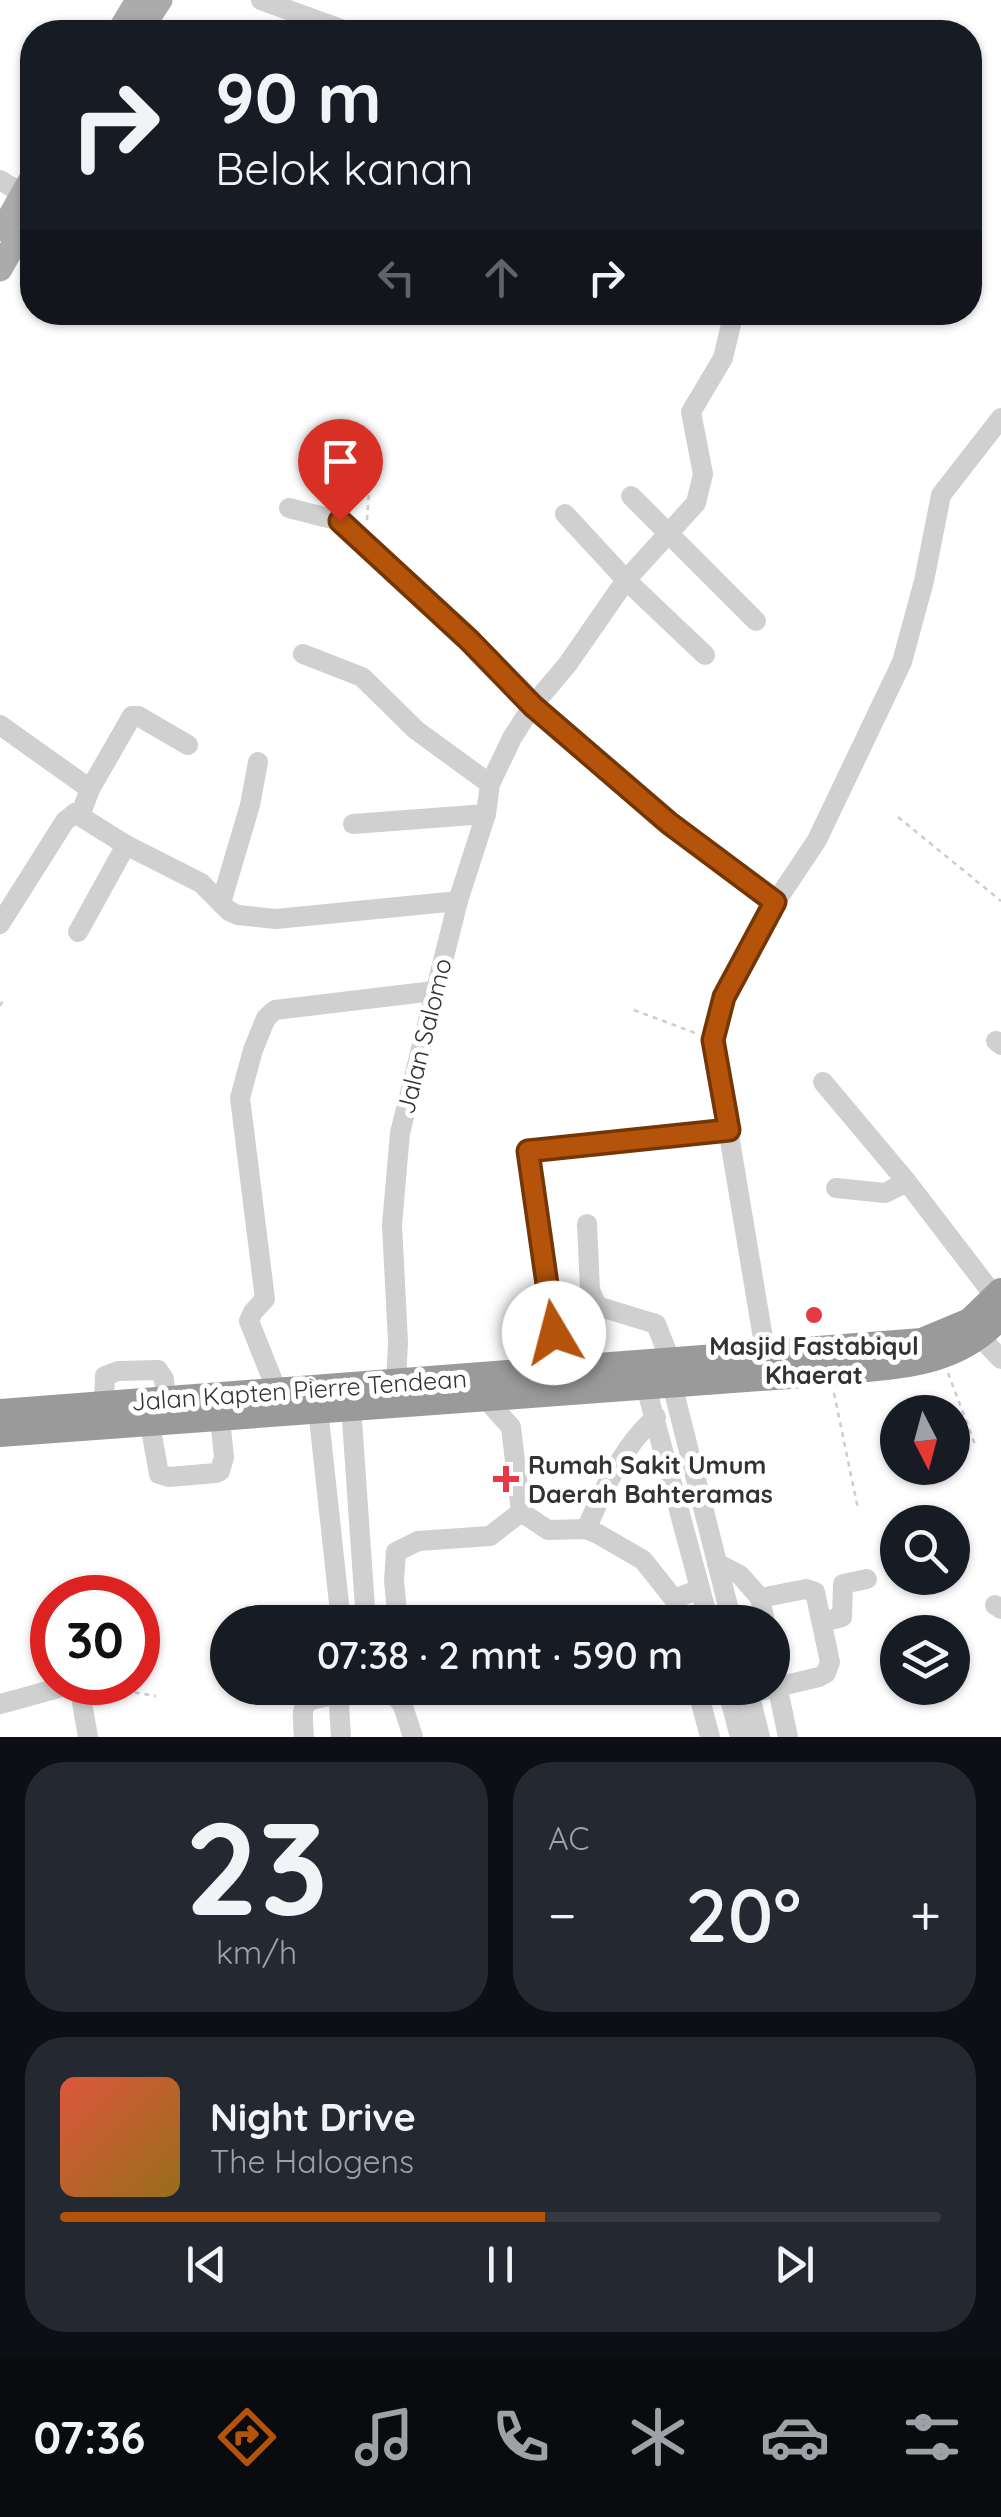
<!DOCTYPE html>
<html lang="id">
<meta charset="utf-8">
<style>
:root{--surface:#171b24;--page:#242831;--text:#f1f3f6;--muted:#9ea1a6;--line:#363941;--accent:#b45309}
body{margin:0;font-family:Quicksand,sans-serif;background:var(--page);color:var(--text);height:100vh;display:flex;flex-direction:column;font-size:38px;white-space:nowrap}
*{box-sizing:border-box;margin:0}
p{font-size:32px;color:var(--muted)}
.icon{flex:none;width:55px;height:55px;fill:none;stroke:currentColor;stroke-width:2;stroke-linecap:round;stroke-linejoin:round}
.map{position:relative;height:1737px;overflow:hidden}
.details{display:flex;flex-direction:column;gap:25px;padding:25px;background:#0d0f14;flex:1}
.details>*{flex:none}
.banner{position:absolute;left:20px;top:20px;width:962px;height:305px;border-radius:40px;box-shadow:0 2px 8px #0004;background:#171b24;color:var(--text);overflow:hidden}
.needle{width:65px;rotate:174deg}
.fabs{position:absolute;left:880px;top:1395px;display:grid;gap:20px}
.fabs a{display:grid;place-items:center;width:90px;height:90px;border-radius:50%;background:var(--surface);box-shadow:0 2px 8px #0004;font-size:50px}
.speed{position:absolute;left:30px;top:1575px;display:flex;gap:20px;font-size:50px;font-weight:700;text-align:center}
.speed>*{display:grid;place-content:center;width:130px;height:130px;border-radius:50%;background:var(--surface);box-shadow:0 2px 8px #0004;line-height:1}
.speed .limit{border:15px solid #d22;background:#fff;color:#111}
.pin{position:absolute;display:grid;place-items:center;width:85px;height:85px;color:#fff;margin:-102px -42px;border-radius:50% 50% 50% 0;rotate:-45deg;box-shadow:0 0 10px #0007}
.pin .icon{rotate:45deg}
.me{position:absolute;width:110px;margin:-55px;rotate:352deg;stroke-linejoin:round;filter:drop-shadow(0 0 8px #0008)}
.turn{display:flex;align-items:center;gap:35px;height:210px;padding:0 30px;font-size:45px}
.turn .icon{width:130px;height:130px;stroke-width:2.5}
.turn b{display:block;font-size:70px;line-height:85px}
.lanes{display:flex;align-items:center;height:95px;padding:0 30px;background:#0003;justify-content:center;gap:50px;direction:ltr}
.lanes .off{opacity:.35}
.big{font-size:75px;font-weight:600;line-height:1.1}
.details .card{flex:1;display:flex;flex-direction:column;justify-content:center;gap:15px;min-width:0;padding:0 35px;border-radius:40px;background:var(--page)}
.details .dial{align-items:center;gap:0}
.dial b{font-size:130px;line-height:1}
.song{display:flex;align-items:center;gap:30px}
.cover{width:120px;height:120px;border-radius:15px;background:linear-gradient(135deg,hsl(10 70% 55%),hsl(40 70% 35%))}
.played{height:10px;border-radius:5px;background:linear-gradient(90deg,var(--accent) 55%,var(--line) 55%)}
.keys{display:flex;justify-content:space-around;direction:ltr}
.heat{display:flex;justify-content:space-between;align-items:center;font-size:55px;direction:ltr}
.details .tiles{flex:1;display:grid;gap:25px;grid-template-columns:1fr 1fr}
.card:last-child{grid-column:span 2}
.trip{position:absolute;left:210px;top:1605px;width:580px;height:100px;border-radius:50px;background:var(--surface);box-shadow:0 2px 8px #0004;font-weight:600;line-height:100px;text-align:center}
.menu{display:flex;height:160px;justify-content:space-around;align-items:center;background:#090b0e;color:var(--muted)}
.menu .icon{width:70px;height:70px}
.menu .active{color:var(--accent)}
.menu b{font-size:45px;color:var(--text)}
.map>svg:first-child{display:block}
.lines{fill:none;stroke-linecap:round;stroke-linejoin:round}
.path{stroke:#cdcdcd;stroke-width:2.5;stroke-dasharray:5 5;stroke-linecap:butt}
.minor{stroke:#d0d0d0;stroke-width:20}
.major{stroke:#ababab;stroke-width:25}
.highway{stroke:#9a9a9a;stroke-width:28}
.route-casing{stroke:#753606;stroke-width:25}
.route{stroke:#b45309;stroke-width:18}
.poi-dot{fill:#e63946;stroke:#fff;stroke-width:4}
.labels{text-anchor:middle;stroke-width:10;stroke-linejoin:round;paint-order:stroke}
.street-label{font-size:25px;fill:#333;stroke:#fff}
.poi-label{font-size:25px;font-weight:bold;fill:#333;stroke:#fff}
</style>
<div class="map">
<svg width="1001" height="1737" viewBox="0 0 1001 1737">
<rect width="100%" height="100%" fill="#fff"/>
<g class="lines">
<g class="path">
<path d="M367 520 369 490"/>
<path d="M898 817 1001 901"/>
<path d="M0 1006 3 1000"/>
<path d="M634 1010 698 1034"/>
<path d="M948 1373 976 1447"/>
<path d="M834 1393 858 1509"/>
<path d="M95 1686 156 1696"/>
</g>
<g class="minor">
<path d="M261 0 349 32"/>
<path d="M0 180 23 194"/>
<path d="M631 496 756 621"/>
<path d="M289 508 340 521 469 640 533 705 669 823 775 903 725 997 713 1039 766 1356"/>
<path d="M565 514 626 580 705 655"/>
<path d="M303 654 362 677 416 730 490 784"/>
<path d="M0 725 90 789"/>
<path d="M80 816 90 789 132 716H138L188 745"/>
<path d="M353 824 486 814"/>
<path d="M221 903 250 805 258 762"/>
<path d="M775 903 817 840 902 662 924 581 941 495 1001 418"/>
<path d="M0 924 65 821 75 813 126 845 201 883 229 911 238 915 276 919 458 901"/>
<path d="M78 932 126 845"/>
<path d="M996 1041 1001 1045"/>
<path d="M823 1082 907 1182 996 1298"/>
<path d="M836 1188 885 1193 907 1182"/>
<path d="M587 1224 590 1290 597 1306 656 1324 671 1362"/>
<path d="M980 1337 1001 1359"/>
<path d="M559 1369 529 1151 729 1130"/>
<path d="M396 1383 398 1342 392 1225 400 1133 458 901 486 814 490 784 512 738 533 705 567 665 626 580 696 503 703 474 691 412 723 358 734 312"/>
<path d="M672 1384 732 1622"/>
<path d="M646 1387 709 1622"/>
<path d="M277 1391 249 1321 253 1312 265 1299 240 1098 253 1050 266 1018 275 1010 434 991"/>
<path d="M485 1398 511 1427 521 1512"/>
<path d="M104 1405 105 1376 118 1371 158 1370 164 1379 166 1400"/>
<path d="M351 1406 366 1622"/>
<path d="M318 1409 341 1622"/>
<path d="M150 1424 159 1474 169 1477 216 1473 220 1471 224 1457 220 1419"/>
<path d="M586 1529C605 1488 621 1448 656 1417"/>
<path d="M717 1563 740 1575 760 1598 806 1589 815 1592 830 1662 826 1673 819 1677 730 1698"/>
<path d="M760 1598 765 1622"/>
<path d="M674 1599 680 1622"/>
<path d="M995 1605 1001 1609"/>
<path d="M398 1622 394 1581 396 1552 418 1541 490 1536 521 1512 548 1530 586 1529 598 1534 643 1560 674 1599 700 1589"/>
<path d="M823 1622 842 1617 843 1584 867 1579"/>
<path d="M772 1661 788 1737"/>
<path d="M338 1688 341 1737"/>
<path d="M385 1688 402 1703 403 1688"/>
<path d="M697 1688 710 1737"/>
<path d="M727 1688 740 1737"/>
<path d="M748 1688 760 1737"/>
<path d="M402 1703 413 1737"/>
<path d="M0 1704 73 1684 80 1691 88 1737"/>
<path d="M304 1737C301 1700 301 1700 338 1695"/>
</g>
<g class="major">
<path d="M119 32 138 0"/>
<path d="M139 32 160 0"/>
<path d="M3 229 32 178"/>
<path d="M0 269 32 212"/>
</g>
<g class="highway">
<path d="M0 1413 922 1342 970 1322 1001 1292"/>
<path d="M0 1433 829 1372C891 1364 951 1368 997 1319"/>
</g>
</g>
<g class="lines">
<defs>
<path id="route" d="M340 521 469 640 533 706 669 823 775 902 724 997 713 1040 729 1130 528 1151 554 1333"/>
</defs>
<use href="#route" class="route-casing"/>
<use href="#route" class="route"/>
</g>
<g class="poi-dot">
<circle cx="814" cy="1315" r="10"/>
<path d="M501 1464h10v10h10v10h-10v10h-10v-10h-10v-10h10z"/>
</g>
<g class="labels">
<g class="street-label">
<text transform="translate(424 1036) rotate(-76)" y="9">Jalan Salomo</text>
<text transform="translate(299 1390) rotate(-4)" y="9">Jalan Kapten Pierre Tendean</text>
</g>
<g class="poi-label">
<text x="814" y="1355">Masjid Fastabiqul<tspan x="814" dy="29">Khaerat</tspan></text>
<text x="528" y="1474" text-anchor="start">Rumah Sakit Umum<tspan x="528" dy="29">Daerah Bahteramas</tspan></text>
</g>
</g>
</svg>
<div class="fabs">
<a><svg class="needle" viewBox="-14 -14 28 28"><path d="M0-13l5 13h-10z" fill="#e53935"/><path d="M0 13l5-13h-10z" fill="#9ea1a6"/></svg></a>
<a><svg class="icon" aria-label="search" viewBox="0 0 24 24"><circle cx="10" cy="10" r="6"/><path d="M15 15l6 6"/></svg></a>
<a><svg class="icon" aria-label="layers" viewBox="0 0 24 24"><path d="M12 4l9 5-9 5-9-5zM3 14l9 5 9-5"/></svg></a>
</div>
<div class="speed"><div class="limit">30</div></div>
<div class="pin" style="left:340px;top:521px;background:#d93025"><svg class="icon" aria-label="arrive" viewBox="0 0 24 24"><path d="M6 21V4h12l-3 4 3 4H6"/></svg></div>
<svg class="me" style="left:554px;top:1333px" viewBox="-20 -20 40 40"><circle r="19" fill="#fff"/><path d="M0-13L10 11 0 6-10 11z" fill="#b45309"/></svg>
<div class="trip">07:38 · 2 mnt · 590 m</div>
<div class="banner">
<div class="turn"><svg class="icon" aria-label="right" viewBox="0 0 24 24"><path d="M7 20v-9h11M14 6l5 5-5 5"/></svg><div><b>90 m</b>Belok kanan</div></div>
<div class="lanes"><svg class="icon off" aria-label="left" viewBox="0 0 24 24"><path d="M17 20v-9H6M10 6l-5 5 5 5"/></svg><svg class="icon off" aria-label="ahead" viewBox="0 0 24 24"><path d="M12 20V5M6 11l6-6 6 6"/></svg><svg class="icon" aria-label="right" viewBox="0 0 24 24"><path d="M7 20v-9h11M14 6l5 5-5 5"/></svg></div>
</div>
</div>
<section class="details">
<div class="tiles">
<div class="card dial"><b>23</b><p>km/h</p></div>
<div class="card"><p>AC</p>
<div class="heat"><a>−</a><b class="big">20°</b><a>+</a></div>
</div>
<div class="card">
<div class="song"><i class="cover"></i><div><b>Night Drive</b><p>The Halogens</p></div></div>
<div class="played"></div>
<div class="keys"><svg class="icon" aria-label="previous" viewBox="0 0 24 24"><path d="M18 5L8 12l10 7zM5 5v14"/></svg><svg class="icon" aria-label="pause" viewBox="0 0 24 24"><path d="M8 5v14M16 5v14"/></svg><svg class="icon" aria-label="next" viewBox="0 0 24 24"><path d="M6 5l10 7-10 7zM19 5v14"/></svg></div>
</div>
</div>
</section>
<nav class="menu">
<b>07:36</b>
<svg class="icon active" aria-label="directions" viewBox="0 0 24 24"><path d="M12 3l9 9-9 9-9-9zM9 14v-3h6M13 9l2 2-2 2"/></svg>
<svg class="icon" aria-label="music" viewBox="0 0 24 24"><path d="M9 18V5l10-2v13"/><circle cx="6" cy="18" r="3"/><circle cx="16" cy="16" r="3"/></svg>
<svg class="icon" aria-label="phone" viewBox="0 0 24 24"><path d="M5 4h4l2 5-3 2q2 4 5 5l2-3 5 2v4C11 20 4 13 5 4z"/></svg>
<svg class="icon" aria-label="climate" viewBox="0 0 24 24"><path d="M12 3v18M4 7l16 10M4 17L20 7"/></svg>
<svg class="icon" aria-label="car" viewBox="0 0 24 24"><path d="M5 17H2v-5l4-1 3-4h7l3 4 3 1v5h-3M9 17h6M6 11h13"/><circle cx="7" cy="17" r="2"/><circle cx="17" cy="17" r="2"/></svg>
<svg class="icon" aria-label="filters" viewBox="0 0 24 24"><path d="M4 7h16M4 17h16"/><circle cx="9" cy="7" r="2"/><circle cx="15" cy="17" r="2"/></svg>
</nav>
